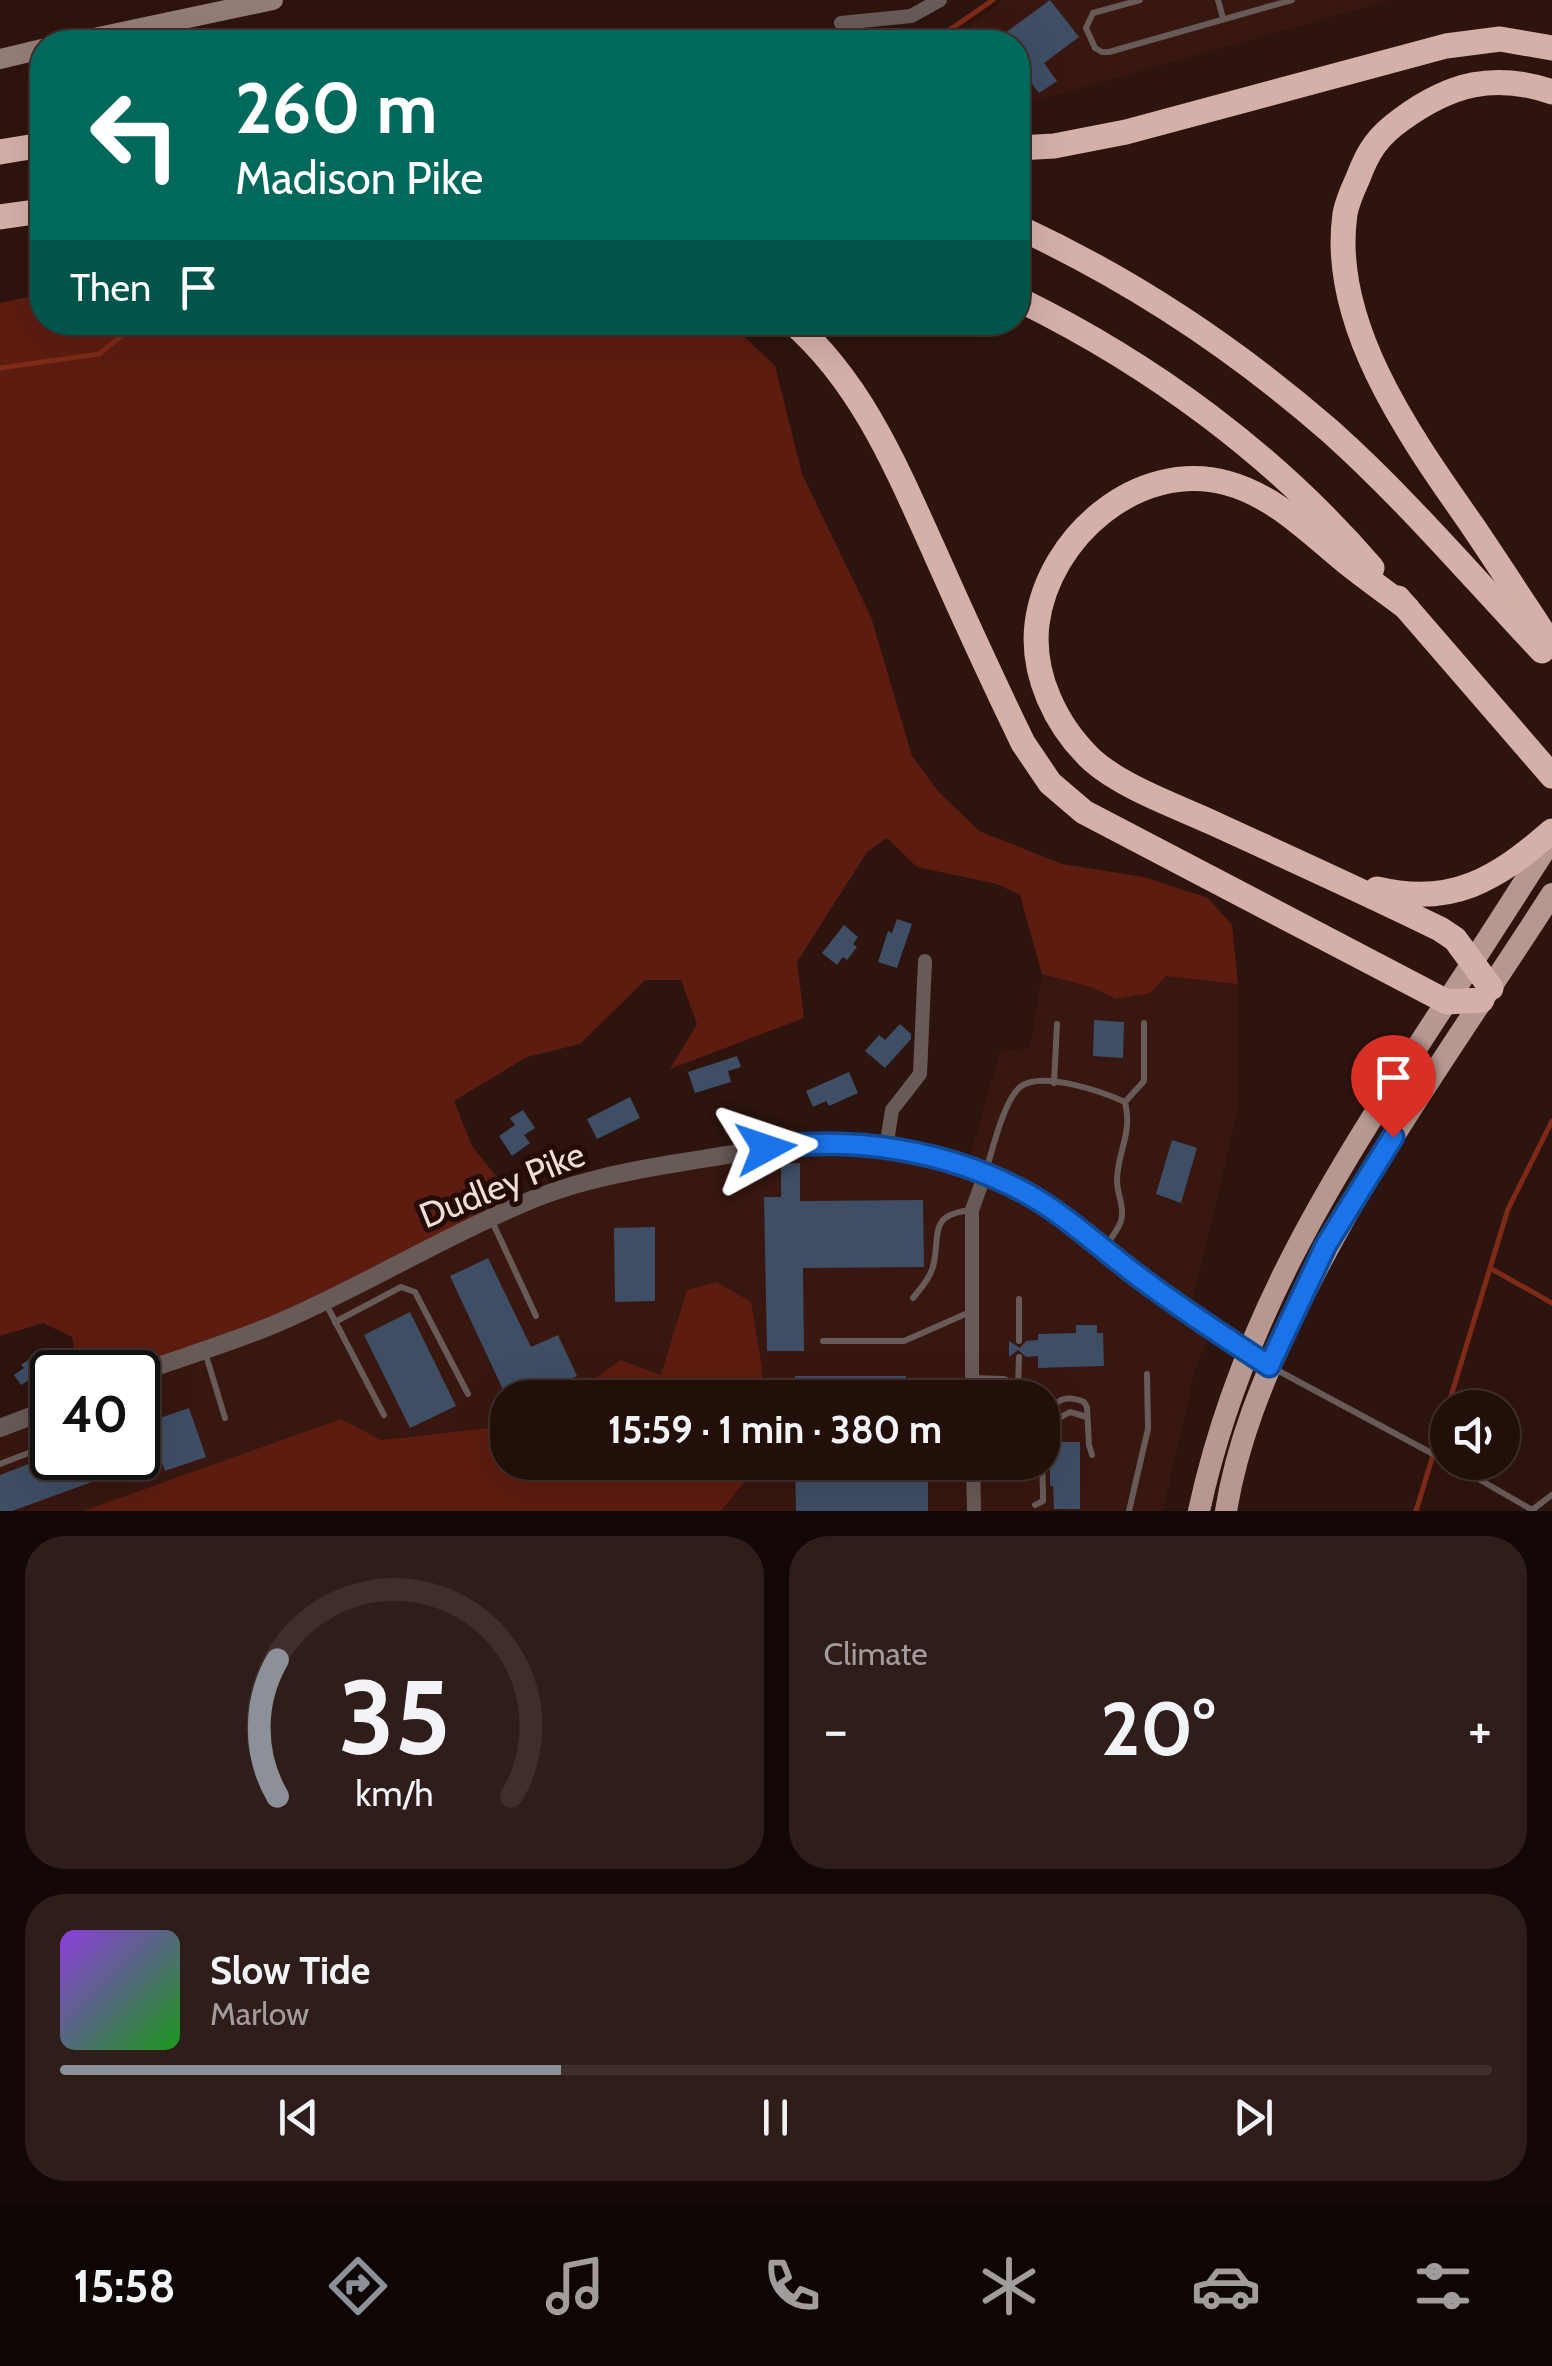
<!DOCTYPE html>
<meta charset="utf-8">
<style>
:root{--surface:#220f0a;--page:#2e1d18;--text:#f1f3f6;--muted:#a29c9c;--line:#3f2f2b;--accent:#8c9099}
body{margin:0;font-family:Cabin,sans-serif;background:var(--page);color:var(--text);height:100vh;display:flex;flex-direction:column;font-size:38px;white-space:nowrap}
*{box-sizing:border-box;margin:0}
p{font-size:32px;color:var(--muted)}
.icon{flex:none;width:55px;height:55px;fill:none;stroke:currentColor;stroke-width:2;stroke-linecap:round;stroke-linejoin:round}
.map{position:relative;height:1511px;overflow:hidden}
.panel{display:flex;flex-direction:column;gap:25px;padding:25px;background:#130806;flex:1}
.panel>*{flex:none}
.banner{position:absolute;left:30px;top:30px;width:1000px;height:305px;border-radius:40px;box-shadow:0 10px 40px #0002,0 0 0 2px var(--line);background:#00695c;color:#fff;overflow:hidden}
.buttons{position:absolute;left:1430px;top:1390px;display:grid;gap:20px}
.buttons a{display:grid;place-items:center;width:90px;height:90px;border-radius:50%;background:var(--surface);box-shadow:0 10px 40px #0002,0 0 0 2px var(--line);font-size:50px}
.speed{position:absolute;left:30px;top:1350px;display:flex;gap:20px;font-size:50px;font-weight:700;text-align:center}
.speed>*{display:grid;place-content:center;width:130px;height:130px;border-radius:50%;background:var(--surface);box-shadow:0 10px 40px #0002,0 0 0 2px var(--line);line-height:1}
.speed .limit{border:5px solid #111;border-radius:15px;background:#fff;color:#111}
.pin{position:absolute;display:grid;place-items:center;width:85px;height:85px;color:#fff;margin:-102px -42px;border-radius:50% 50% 50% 0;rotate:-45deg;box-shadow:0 0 10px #0007}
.pin .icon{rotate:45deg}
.me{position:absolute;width:110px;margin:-55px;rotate:85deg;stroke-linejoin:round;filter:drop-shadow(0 0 8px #0008)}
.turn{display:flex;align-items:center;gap:35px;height:210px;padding:0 40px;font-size:45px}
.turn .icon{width:130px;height:130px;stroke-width:2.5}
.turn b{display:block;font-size:70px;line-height:85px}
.then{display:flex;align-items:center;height:95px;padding:0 40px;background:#0003;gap:20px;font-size:38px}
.big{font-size:75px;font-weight:700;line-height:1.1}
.panel .card{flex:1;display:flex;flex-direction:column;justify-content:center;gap:15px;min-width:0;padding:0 35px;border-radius:40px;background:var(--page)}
.panel .dial{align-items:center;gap:0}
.dial svg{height:260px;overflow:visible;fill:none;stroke:var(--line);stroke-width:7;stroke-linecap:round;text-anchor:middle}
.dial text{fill:var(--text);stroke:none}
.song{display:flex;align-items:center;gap:30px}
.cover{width:120px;height:120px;border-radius:15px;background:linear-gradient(135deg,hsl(270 70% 55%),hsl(120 70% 35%))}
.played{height:10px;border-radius:5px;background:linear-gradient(90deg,var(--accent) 35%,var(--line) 35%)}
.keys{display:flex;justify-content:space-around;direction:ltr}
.heat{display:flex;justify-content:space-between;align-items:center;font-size:55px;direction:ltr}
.panel .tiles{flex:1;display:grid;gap:25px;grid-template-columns:1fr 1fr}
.card:last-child{grid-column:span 2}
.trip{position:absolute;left:490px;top:1380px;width:570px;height:100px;border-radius:40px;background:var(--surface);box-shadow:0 10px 40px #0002,0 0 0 2px var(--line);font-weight:700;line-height:100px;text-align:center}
.tabs{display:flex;height:160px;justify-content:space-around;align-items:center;background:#0e0604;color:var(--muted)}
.tabs .icon{width:70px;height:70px}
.tabs .selected{color:var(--accent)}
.tabs b{font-size:45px;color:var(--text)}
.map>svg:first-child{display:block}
.built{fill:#381710}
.green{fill:#5d1c10}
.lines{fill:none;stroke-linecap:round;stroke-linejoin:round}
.stream{stroke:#7d2a19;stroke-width:5}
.building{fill:#3e4e65}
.service{stroke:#685a56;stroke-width:6}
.minor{stroke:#685a56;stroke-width:14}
.tertiary{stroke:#685a56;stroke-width:18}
.secondary{stroke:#947d77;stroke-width:20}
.primary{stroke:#b69891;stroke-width:22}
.motorway{stroke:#d5b0a8;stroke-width:25}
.route-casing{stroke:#114b97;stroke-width:25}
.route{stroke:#1a73e8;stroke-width:18}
.labels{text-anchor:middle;stroke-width:10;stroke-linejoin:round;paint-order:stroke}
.street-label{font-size:35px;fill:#f0ddd8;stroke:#240b06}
</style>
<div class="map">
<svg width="1552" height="1511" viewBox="0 0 1552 1511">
<rect width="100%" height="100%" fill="#2e140e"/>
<g class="built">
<path d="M1003 0H1391L1018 106V42H950Z"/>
<path d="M1042 974 1091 987 1116 999 1166 976 1238 984V1111L1189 1314 1212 1329 1195 1370 1163 1511H721L760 1463 1042 1462V1398L762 1397V1368L687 1291 661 1376 593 1380 591 1397 508 1398 507 1426 407 1436 167 1482 83 1511H0V1428L52 1408V1458H138V1373L560 1189 789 1145 967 1167 1000 1051 1030 1048Z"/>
</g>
<g class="green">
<path d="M42 294V322L730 323 775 366 802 474 871 617 912 756 938 791 979 831 1062 864 1144 877 1208 898 1232 925 1238 984 1166 976 1150 993 1116 999 1091 987 1042 974 1020 895 997 884 917 867 887 838 867 852 797 962 804 1018 670 1069 697 1024 681 980H645L580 1044 527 1057 454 1101 472 1146 519 1205 333 1297 138 1372H78L72 1337 43 1323 0 1336V303Z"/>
<path d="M717 1282 751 1302 762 1368V1397H591L593 1380 620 1360 661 1375 687 1290Z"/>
<path d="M341 1419 381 1440 507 1426 508 1462 760 1463 721 1511H83Z"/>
</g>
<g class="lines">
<g class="stream">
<path d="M932 42 993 0"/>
<path d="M0 368 99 354 139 322"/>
<path d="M1490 1268 1552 1303"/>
<path d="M1416 1511 1508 1209 1552 1121"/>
</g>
</g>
<g class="building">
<path d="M1050 0 1079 37 1044 63 1057 81 1039 93 1018 65V42H993Z"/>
<path d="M897 919 912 924 897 968 878 962 888 931 892 933Z"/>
<path d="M844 925 858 937 853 944 857 947 847 960 843 957 837 965 822 953Z"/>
<path d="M1094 1020 1124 1022 1123 1058 1093 1056Z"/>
<path d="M900 1024 911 1034V1039L885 1068 865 1051 879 1035 885 1040Z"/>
<path d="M737 1056 741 1067 728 1071 731 1082 695 1093 688 1072Z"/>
<path d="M849 1072 858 1093 829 1106 826 1101 813 1107 806 1091Z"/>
<path d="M630 1097 640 1118 597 1139 587 1119Z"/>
<path d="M523 1110 535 1128 524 1135 530 1143 512 1156 499 1136 515 1125 510 1118Z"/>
<path d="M1172 1140 1197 1148 1181 1203 1156 1194Z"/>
<path d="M800 1163V1201L923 1200 924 1267 803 1268 804 1351H767L764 1197H781V1164Z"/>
<path d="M655 1227V1301L615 1302 614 1228Z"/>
<path d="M488 1258 531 1347 558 1335 577 1376 532 1398H507L450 1276Z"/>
<path d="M410 1312 456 1406 410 1428 364 1335Z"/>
<path d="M1076 1325H1097V1333H1103L1104 1366 1038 1368V1356L1026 1357 1018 1350 1009 1357V1341L1020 1348 1026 1341 1038 1340V1334L1076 1333Z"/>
<path d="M44 1349 58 1369 33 1386 29 1380 21 1385 14 1375 24 1368 21 1365Z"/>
<path d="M795 1376H906L907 1398H795Z"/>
<path d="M189 1408 206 1457 165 1471 148 1422Z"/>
<path d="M1050 1442H1080V1509H1054L1053 1486H1050Z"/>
<path d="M52 1455 121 1458 125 1470 12 1511H0V1475Z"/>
<path d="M795 1462H928V1511H796Z"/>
</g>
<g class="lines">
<g class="service">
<path d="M1140 0 1093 13 1086 28 1095 48 1102 52H1109L1292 0"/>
<path d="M1218 0 1223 18"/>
<path d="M1054 1083 1057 1024"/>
<path d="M1125 1102 1144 1081V1023"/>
<path d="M985 1174C992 1152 1003 1102 1020 1087 1041 1070 1103 1092 1125 1102 1133 1135 1117 1151 1117 1181 1117 1195 1125 1206 1121 1221 1118 1230 1110 1240 1104 1248"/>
<path d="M491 1219 536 1316"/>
<path d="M913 1298C921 1288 932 1276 934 1262 940 1230 930 1215 971 1210"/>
<path d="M1019 1299V1341"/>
<path d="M325 1302 384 1415"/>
<path d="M335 1322 401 1287 415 1292 468 1394"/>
<path d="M823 1341H904L970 1312"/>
<path d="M205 1352 225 1418"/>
<path d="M1275 1369 1448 1462"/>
<path d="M973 1378 1004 1379 1018 1386 1019 1357"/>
<path d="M1045 1426 1070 1412 1087 1417"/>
<path d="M1449 1462 1534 1511"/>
<path d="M0 1464 52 1444"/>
<path d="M1035 1505 1043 1501C1044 1471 1031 1380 1084 1402L1087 1407 1089 1445 1092 1455"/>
<path d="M1532 1510 1552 1495"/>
<path d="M1129 1511 1148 1429 1147 1374"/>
</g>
<g class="minor">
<path d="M841 23 911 16 940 0"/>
<path d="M886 1148 892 1110 920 1074 925 961"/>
<path d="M972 1398V1210L985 1174"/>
<path d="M973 1462 974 1511"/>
</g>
<g class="tertiary">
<path d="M138 1373C185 1356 234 1342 280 1322 361 1287 436 1241 517 1206 570 1182 627 1171 684 1162 785 1145 884 1132 981 1173 1038 1197 1083 1234 1132 1272 1172 1302 1214 1331 1256 1358"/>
<path d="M0 1428 52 1408"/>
</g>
<g class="secondary">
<path d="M75 42 273 0"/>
<path d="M0 59 42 49"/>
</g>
<g class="primary">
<path d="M1199 1511C1240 1320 1335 1173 1440 1012 1478 955 1515 896 1552 839"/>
<path d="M1226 1511C1237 1443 1263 1379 1293 1317 1364 1167 1463 1033 1552 894"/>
</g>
<g class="motorway">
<path d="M1552 92C1494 72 1450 84 1402 119 1378 136 1368 151 1358 178 1353 189 1347 202 1345 214 1329 325 1412 439 1472 525 1499 565 1525 605 1552 646"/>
<path d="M1018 148 1054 146 1126 132 1446 46 1500 39 1552 48"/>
<path d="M0 152 42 145"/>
<path d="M0 217 42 211"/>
<path d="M1018 227C1130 279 1236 349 1330 431 1406 499 1472 577 1542 651"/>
<path d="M1018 299C1151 364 1275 455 1372 568"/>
<path d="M792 322C863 384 898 471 936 555 964 618 993 681 1023 743L1050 783 1084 812 1447 1002 1482 1000"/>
<path d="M1398 598 1552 776"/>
<path d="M1407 608C1387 593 1366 578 1346 562 1309 532 1275 496 1227 483 1138 459 1048 537 1037 624 1031 674 1056 726 1092 760 1122 787 1176 806 1213 823 1289 858 1365 892 1440 929L1455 939 1491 988"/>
<path d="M1377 889C1452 907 1497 879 1552 831"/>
</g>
</g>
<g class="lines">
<defs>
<path id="route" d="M766 1148C855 1136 947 1150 1026 1193 1064 1214 1096 1244 1130 1270 1175 1305 1222 1335 1269 1366L1326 1245 1393 1137"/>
</defs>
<use href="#route" class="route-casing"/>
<use href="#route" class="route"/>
</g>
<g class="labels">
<g class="street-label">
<text transform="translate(502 1185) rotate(-22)" y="12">Dudley Pike</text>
</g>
</g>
</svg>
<div class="buttons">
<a><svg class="icon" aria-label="sound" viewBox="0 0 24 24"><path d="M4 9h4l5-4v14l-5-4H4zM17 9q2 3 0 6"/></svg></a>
</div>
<div class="speed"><div class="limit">40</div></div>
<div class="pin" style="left:1393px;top:1137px;background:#d93025"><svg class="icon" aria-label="arrive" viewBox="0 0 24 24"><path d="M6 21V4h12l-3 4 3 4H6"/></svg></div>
<svg class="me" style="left:766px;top:1148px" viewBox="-20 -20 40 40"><path d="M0-17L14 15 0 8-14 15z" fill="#1a73e8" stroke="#fff" stroke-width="4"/></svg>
<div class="trip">15:59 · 1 min · 380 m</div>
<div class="banner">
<div class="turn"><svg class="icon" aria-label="left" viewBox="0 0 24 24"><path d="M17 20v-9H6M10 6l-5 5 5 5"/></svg><div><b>260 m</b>Madison Pike</div></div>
<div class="then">Then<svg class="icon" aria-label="arrive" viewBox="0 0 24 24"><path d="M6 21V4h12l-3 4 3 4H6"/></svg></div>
</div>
</div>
<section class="panel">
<div class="tiles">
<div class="card dial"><svg viewBox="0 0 100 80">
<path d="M14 69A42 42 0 1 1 86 69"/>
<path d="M14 69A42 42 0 0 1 14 27" stroke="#8c9099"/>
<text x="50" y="56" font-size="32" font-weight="700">35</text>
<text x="50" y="72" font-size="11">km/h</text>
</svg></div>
<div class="card"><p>Climate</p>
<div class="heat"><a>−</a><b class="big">20°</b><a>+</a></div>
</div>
<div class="card">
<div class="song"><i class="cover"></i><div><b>Slow Tide</b><p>Marlow</p></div></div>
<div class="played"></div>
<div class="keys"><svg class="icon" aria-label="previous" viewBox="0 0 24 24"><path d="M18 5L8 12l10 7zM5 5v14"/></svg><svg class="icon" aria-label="pause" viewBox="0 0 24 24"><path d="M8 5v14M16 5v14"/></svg><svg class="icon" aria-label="next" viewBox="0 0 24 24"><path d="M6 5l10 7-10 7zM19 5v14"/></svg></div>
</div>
</div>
</section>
<nav class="tabs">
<b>15:58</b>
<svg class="icon selected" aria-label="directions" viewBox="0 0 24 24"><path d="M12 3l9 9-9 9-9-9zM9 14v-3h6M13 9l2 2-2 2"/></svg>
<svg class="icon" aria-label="music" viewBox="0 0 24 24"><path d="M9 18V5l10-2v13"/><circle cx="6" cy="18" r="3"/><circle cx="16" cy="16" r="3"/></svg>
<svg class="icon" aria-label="phone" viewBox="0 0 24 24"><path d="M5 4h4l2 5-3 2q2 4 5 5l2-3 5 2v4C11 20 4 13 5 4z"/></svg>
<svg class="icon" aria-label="climate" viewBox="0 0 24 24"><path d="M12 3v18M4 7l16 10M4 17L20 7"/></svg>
<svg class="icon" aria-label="car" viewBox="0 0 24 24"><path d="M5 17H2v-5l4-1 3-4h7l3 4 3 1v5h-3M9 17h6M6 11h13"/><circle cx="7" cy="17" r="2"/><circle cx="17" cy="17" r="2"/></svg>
<svg class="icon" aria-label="filters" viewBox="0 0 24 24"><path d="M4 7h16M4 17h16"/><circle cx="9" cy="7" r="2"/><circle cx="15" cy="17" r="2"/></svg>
</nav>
